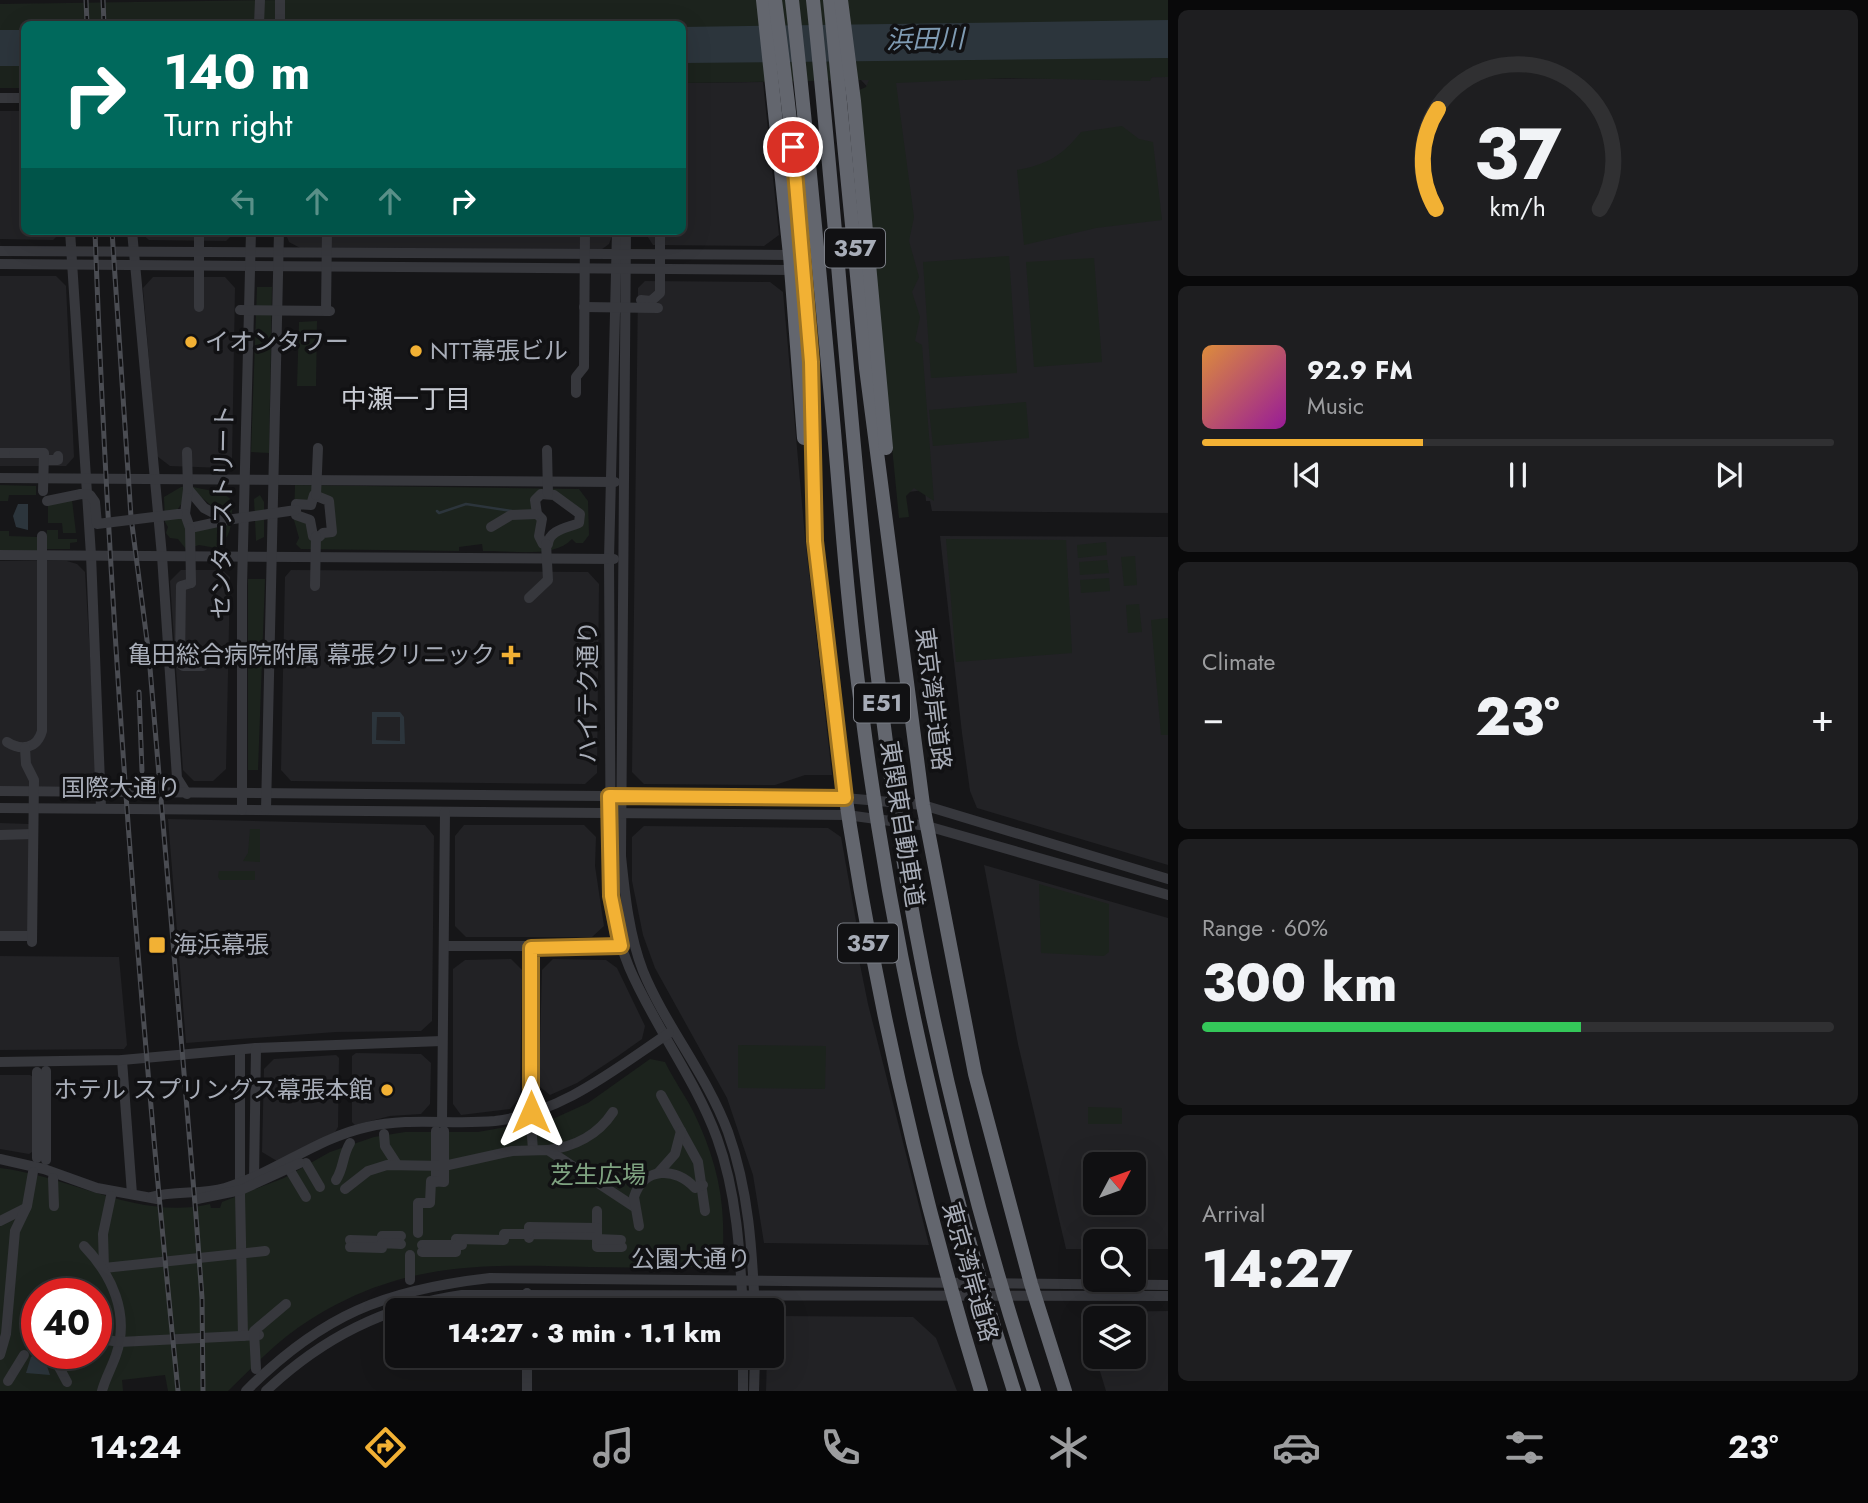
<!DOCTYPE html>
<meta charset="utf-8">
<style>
:root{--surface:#101012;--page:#1e1e20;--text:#f1f3f6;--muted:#9c9d9f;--line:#303032;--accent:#f2b134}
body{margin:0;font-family:Jost,"Noto Sans JP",sans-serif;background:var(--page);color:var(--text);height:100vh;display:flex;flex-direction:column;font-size:26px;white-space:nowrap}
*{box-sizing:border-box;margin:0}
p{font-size:23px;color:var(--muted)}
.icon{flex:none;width:38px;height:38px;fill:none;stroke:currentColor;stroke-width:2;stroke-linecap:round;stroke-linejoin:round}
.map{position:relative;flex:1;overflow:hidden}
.details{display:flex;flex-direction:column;gap:10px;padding:10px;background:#09090a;width:700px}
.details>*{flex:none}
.guide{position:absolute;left:21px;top:21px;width:665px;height:214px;border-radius:10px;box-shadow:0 7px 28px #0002,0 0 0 2px var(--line);background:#00695c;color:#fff;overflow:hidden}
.needle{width:46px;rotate:49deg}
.controls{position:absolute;left:1083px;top:1152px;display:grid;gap:14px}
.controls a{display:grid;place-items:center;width:63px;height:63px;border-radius:10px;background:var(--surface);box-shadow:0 7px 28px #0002,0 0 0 2px var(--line);font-size:35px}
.speed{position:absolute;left:21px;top:1278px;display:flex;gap:14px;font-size:35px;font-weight:700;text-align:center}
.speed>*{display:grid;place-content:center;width:91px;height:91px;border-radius:50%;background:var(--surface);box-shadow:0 7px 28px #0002,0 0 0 2px var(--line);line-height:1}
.speed .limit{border:10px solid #d22;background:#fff;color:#111}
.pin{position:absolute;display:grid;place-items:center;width:60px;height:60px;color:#fff;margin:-30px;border:4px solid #fff;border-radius:50%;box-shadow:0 2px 7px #0007}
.me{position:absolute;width:77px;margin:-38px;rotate:0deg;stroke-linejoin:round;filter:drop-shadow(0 0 5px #0008)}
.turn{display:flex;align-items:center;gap:24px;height:147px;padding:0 28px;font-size:32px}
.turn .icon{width:91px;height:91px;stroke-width:2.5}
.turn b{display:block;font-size:49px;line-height:60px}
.lanes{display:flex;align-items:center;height:66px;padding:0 28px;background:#0003;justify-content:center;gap:35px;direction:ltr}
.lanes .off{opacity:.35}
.big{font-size:52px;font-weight:800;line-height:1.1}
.details .widget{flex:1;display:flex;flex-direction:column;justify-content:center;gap:10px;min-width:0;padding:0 24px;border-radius:10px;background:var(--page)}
.details .dial{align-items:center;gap:0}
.dial svg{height:182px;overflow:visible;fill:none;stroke:var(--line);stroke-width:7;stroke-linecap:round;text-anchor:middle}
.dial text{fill:var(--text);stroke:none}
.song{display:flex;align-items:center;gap:21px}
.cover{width:84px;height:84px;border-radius:10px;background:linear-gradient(135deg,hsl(30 70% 55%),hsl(300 70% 35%))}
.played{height:7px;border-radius:4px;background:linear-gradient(90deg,var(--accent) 35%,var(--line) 35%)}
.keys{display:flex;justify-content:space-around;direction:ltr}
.heat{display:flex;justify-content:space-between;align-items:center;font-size:38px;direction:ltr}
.charge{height:10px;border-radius:5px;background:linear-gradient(90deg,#34c759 60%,var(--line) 0)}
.trip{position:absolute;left:385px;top:1298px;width:399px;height:70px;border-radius:10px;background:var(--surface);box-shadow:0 7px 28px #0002,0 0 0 2px var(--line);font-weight:800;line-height:70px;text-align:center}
.dock{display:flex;height:112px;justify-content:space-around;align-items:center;background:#060607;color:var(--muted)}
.dock .icon{width:49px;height:49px}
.dock .current{color:var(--accent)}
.dock b{font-size:32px;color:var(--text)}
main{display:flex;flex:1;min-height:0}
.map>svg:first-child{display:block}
.built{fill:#222225;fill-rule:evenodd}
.green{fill:#1c231d;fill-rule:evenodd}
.water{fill:#2c353c;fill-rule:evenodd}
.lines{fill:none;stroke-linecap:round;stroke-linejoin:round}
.stream{stroke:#2c353c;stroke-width:2.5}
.minor{stroke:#37383d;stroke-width:10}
.highway{stroke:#63666e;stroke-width:14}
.rail-casing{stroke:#4a4c52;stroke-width:5}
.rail{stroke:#111113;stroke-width:2.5;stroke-dasharray:8;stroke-linecap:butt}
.minor-bridge{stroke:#37383d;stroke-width:10}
.highway-bridge{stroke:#63666e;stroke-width:14}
.route-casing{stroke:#9d7322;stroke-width:18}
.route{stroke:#f2b134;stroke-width:12}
.poi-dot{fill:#f2b134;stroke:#111113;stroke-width:2.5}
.labels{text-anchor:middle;stroke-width:7;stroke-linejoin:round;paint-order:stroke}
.shield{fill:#111113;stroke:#7b7e86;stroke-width:2}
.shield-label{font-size:23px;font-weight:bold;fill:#a8adb8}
.poi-label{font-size:24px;fill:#a8adb8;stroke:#111113;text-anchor:start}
.street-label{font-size:24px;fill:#a8adb8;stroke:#111113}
.park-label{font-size:24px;fill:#7fa381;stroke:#111113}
.water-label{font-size:26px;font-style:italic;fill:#7f9bb3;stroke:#111113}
.neighbourhood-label{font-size:26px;fill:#c9ccd4;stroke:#111113}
</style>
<main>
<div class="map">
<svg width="1168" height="1391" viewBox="0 0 1168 1391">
<rect width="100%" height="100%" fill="#161618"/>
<g class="built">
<path d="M1168 77V513L932 511 930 501H926L925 490 908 492 875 95 861 80Z"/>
<path d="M763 82 779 235 764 246 653 245 644 231H682L683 83Z"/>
<path d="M0 111H24V231H62L53 240 0 239Z"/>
<path d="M139 231H236L226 241 149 240Z"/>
<path d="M614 231 609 244 601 250 302 249 289 242 285 232Z"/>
<path d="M0 276H56L66 286 74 457 66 466H0Z"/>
<path d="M153 277H225L235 288 232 460 224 468 170 466 157 456 143 288Z"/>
<path d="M645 281 770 282 783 292 805 537 832 775H805L775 785 644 784 632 772 638 288Z"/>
<path d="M940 536 1168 537V865L977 808 970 791 962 733Z"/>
<path d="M0 561H67L77 564 85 572 97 772 88 786 0 787Z"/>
<path d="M181 570H222L230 577 226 769 213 781H194L183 770 170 581Z"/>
<path d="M291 570 588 572 599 584 597 773 585 784 291 781 281 770 285 577Z"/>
<path d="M168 819 425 825 434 836 432 1021 421 1031 336 1032 186 1043Z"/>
<path d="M0 823 29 824V941H0Z"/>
<path d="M464 825H584L596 837 595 866 604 926 592 937H466L455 926V836Z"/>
<path d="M644 826 828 828 841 837 856 921 854 935 868 1004 929 1245 764 1243 753 1175 727 1098 655 968 643 935 632 881V837Z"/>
<path d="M984 865 1168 918V1249H1134V1241H1096L1095 1249H1066L1018 1044ZM1096 1164H1134V1202H1096Z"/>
<path d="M0 956 119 957 127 1045 124 1049 0 1050Z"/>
<path d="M511 959 522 970 520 1097 510 1109 461 1115 453 1104V969L465 960Z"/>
<path d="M553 959 606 960 617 968 645 1026 642 1039 618 1056 577 1083 550 1095 539 1086 542 970Z"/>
<path d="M356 1053 421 1054 431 1063 430 1104 421 1114 390 1116 355 1125 352 1122V1056Z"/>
<path d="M336 1055 339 1058 338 1127 335 1132 277 1161 262 1152 264 1069 274 1059Z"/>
<path d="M0 1075H30L33 1077 32 1152 29 1154 0 1149Z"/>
<path d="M1168 1311V1391H1106L1086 1325 1097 1312ZM1096 1318H1134V1356H1096Z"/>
<path d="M778 1316 913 1317 936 1338 957 1391H766L767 1356H772V1323Z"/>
</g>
<g class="green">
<path d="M282 0H1168V77H1152L1150 81 1009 78 896 83 914 217 909 241 919 277 912 292 920 317 915 341 922 345 934 501 914 488 906 496 909 517 899 518 857 91 866 87 869 80 683 83 682 24H24V88H0V4Z"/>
<path d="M1122 126 1139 139 1153 142 1162 220 1096 228 1024 245 1017 170C1046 165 1062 156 1081 132Z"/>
<path d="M1009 256 1017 373 931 378 923 262Z"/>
<path d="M1094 258 1102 362 1034 367 1026 262Z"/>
<path d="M257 287H272L269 453 251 452Z"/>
<path d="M317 321 316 386H297L299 322Z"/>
<path d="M1026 402 1029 438 933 446 929 410Z"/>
<path d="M0 485 36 486V495H9L8 501H0Z"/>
<path d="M295 485 579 489 588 501 589 535 583 543H576L572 539C554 559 508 550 483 551L482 544 459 547V551L301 549 296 544 299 538 294 520ZM541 494 579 514 568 529 542 541 537 514ZM319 497 329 502 332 532 314 536 309 519 297 515 302 505Z"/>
<path d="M191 486C200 490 231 491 233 504 233 507 231 516 231 520 231 533 226 540 216 548L199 545 186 549 178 539 170 538 166 533 168 527 165 522 164 497 181 487ZM192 489 221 514 196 530 183 522 177 510Z"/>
<path d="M260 495 264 502V537L256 541 254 499Z"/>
<path d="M72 500 76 533H63L62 523H48V504Z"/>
<path d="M47 530H58V539H77V542L70 543V549H47Z"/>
<path d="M0 531H9V536L37 537V552L0 550Z"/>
<path d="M946 539 1066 540 1072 653 956 662Z"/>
<path d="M1106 542 1107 555 1078 558 1077 545Z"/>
<path d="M1135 556 1137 585 1124 586 1121 557Z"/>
<path d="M1107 560 1109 573 1080 575 1079 562Z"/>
<path d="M1109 578 1110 591 1081 593 1080 580Z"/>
<path d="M248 579H265L258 770H248Z"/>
<path d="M1139 604 1142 632 1128 633 1126 605Z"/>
<path d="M1168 618V735H1161L1151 620Z"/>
<path d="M250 829H260V862L243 861 248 853Z"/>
<path d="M255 871V880H220L218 877 219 871Z"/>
<path d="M1039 884 1109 904V952L1104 956 1041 953Z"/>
<path d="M738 1045 826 1046 825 1089 738 1088Z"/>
<path d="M650 1059 665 1062C673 1079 685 1095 694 1113 711 1148 722 1184 723 1223 723 1240 726 1254 712 1267 671 1267 630 1268 589 1267 478 1264 396 1261 299 1327 273 1345 251 1369 228 1391H168L165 1375 122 1380 123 1391H0V1168C70 1176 139 1221 210 1204L211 1208H220L222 1202 284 1178 330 1152 374 1137 405 1132H478L555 1118 588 1103ZM37 1293H96V1353H37Z"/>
<path d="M1088 1107 1122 1108V1124H1088Z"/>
</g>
<g class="water">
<path d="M1168 20V58L683 63 682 27Z"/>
<rect x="0" y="30" width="24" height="36"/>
<path d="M18 504H28V530L16 527 13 516Z"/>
<path d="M372 712H400L404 717 405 744H372ZM377 717H400V741L376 740Z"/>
<path d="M37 1353 44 1357 50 1375 26 1373 31 1357Z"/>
</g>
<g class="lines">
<path class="stream" d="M437 511 439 513 466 504 512 511"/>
<g class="minor">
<path d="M259 24 260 0"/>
<path d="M280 24V0"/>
<path d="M0 98H24"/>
<path d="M70 231 91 555 101 808"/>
<path d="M132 231 162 556 177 778 187 794"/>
<path d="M617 231 609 559 611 896 621 946 629 967C654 1026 695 1078 717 1138 737 1193 740 1253 743 1311"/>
<path d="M626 231 621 856C625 895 629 935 643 971 666 1027 707 1075 728 1132 749 1191 752 1249 755 1311"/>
<path d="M0 251 790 255"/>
<path d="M0 264 791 270"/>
<path d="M0 453H14"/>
<path d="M44 460H58V456"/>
<path d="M0 478 615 482"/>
<path d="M188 489 204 508 227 520"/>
<path d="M541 494 554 495 580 514 579 523C567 528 549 530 548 544H543L539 536 542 519 537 514 535 500Z"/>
<path d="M314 495 329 501 332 532 323 533 319 537 313 536 310 520 296 515V504L311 505Z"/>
<path d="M47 501 81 494"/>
<path d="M179 514H185L188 489"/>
<path d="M185 514 190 528 227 520"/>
<path d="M491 527 511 515 537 514"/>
<path d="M0 555 614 559"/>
<path d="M191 583 181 586 180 663 183 666H203"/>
<path d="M0 791 845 798 923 805 1168 879"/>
<path d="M0 808 847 815 927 826 1168 895"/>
<path d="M242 810V586L251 231"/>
<path d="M266 810 279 231"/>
<path d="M0 835 33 834"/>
<path d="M0 936H32"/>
<path d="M444 946H621"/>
<path d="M240 1050V1182L244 1184"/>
<path d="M122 1060 132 1194"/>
<path d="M0 1062 122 1060 256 1048 442 1041"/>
<path d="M37 1072V1158"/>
<path d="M661 1095 698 1162 705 1211"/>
<path d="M531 1112V948"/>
<path d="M442 1123 445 812"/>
<path d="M531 1123 533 1150"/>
<path d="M384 1134 385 1146 396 1163"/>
<path d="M548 1150C574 1147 598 1135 613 1112"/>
<path d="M0 1159 44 1169 97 1188 157 1199"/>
<path d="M46 1160V1071"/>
<path d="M306 1163 320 1187"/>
<path d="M291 1172 306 1197"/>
<path d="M659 1172 675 1154 681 1131"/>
<path d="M53 1178 54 1206"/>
<path d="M254 1180 256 1048"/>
<path d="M336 1180C344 1168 342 1156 350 1143"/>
<path d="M436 1182V1131"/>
<path d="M345 1189 368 1171 387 1165 444 1166 512 1151 548 1150 633 1206"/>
<path d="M240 1194 243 1336"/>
<path d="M111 1196 103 1234 104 1268 265 1251"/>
<path d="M151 1197C175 1190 201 1195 225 1188 275 1173 317 1138 367 1127 410 1117 451 1125 495 1121 562 1113 615 1069 669 1033"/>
<path d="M197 1199 241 1190 300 1163"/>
<path d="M0 1221 26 1208"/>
<path d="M639 1226 634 1197C644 1166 676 1167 695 1188L703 1185"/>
<path d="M597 1228V1211"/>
<path d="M418 1233V1203H430L431 1181 444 1182V1131"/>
<path d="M529 1238V1234L597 1235"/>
<path d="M597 1239V1247H622"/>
<path d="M350 1240 382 1241V1236H401"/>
<path d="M422 1245H456V1239L504 1240V1234H529V1227L597 1228V1239L621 1240"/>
<path d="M84 1246C112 1275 130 1314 116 1355 112 1367 105 1379 102 1391"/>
<path d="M350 1247 382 1248V1243L401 1244"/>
<path d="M422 1252H456V1245H462"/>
<path d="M410 1255V1280"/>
<path d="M527 1293V1311"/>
<path d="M96 1338 119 1342 259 1335"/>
<path d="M52 1354 67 1382"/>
<path d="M0 1355 6 1334 15 1231 27 1206 33 1172"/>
<path d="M527 1356V1391"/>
<path d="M256 1369 254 1331 286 1304"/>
<path d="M8 1381 24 1355"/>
<path d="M246 1391C322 1315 384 1290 490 1278L1168 1285"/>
<path d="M266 1391C322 1338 385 1306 462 1295L1168 1296"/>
<path d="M743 1391V1356"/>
<path d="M754 1391 755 1356"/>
</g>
<g class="highway">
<path d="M763 0 790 255 804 438"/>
<path d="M775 0C791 119 804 239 811 360 815 438 812 516 820 593 847 865 901 1130 981 1391"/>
<path d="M830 0 866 368 923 805 975 1074 1031 1284 1065 1391"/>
<path d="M841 0 854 101 886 448"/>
</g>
<defs>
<g id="rail">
<path d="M86 0 87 24"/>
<path d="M103 0 104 24"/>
<path d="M95 231C109 618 139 1006 178 1391"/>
<path d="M112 231 131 517 149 656 196 1216 202 1298 203 1391"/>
<path d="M139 692 142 771"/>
</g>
</defs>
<use href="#rail" class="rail-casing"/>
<use href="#rail" class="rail"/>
<g class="minor-bridge">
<path d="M199 231V307"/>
<path d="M641 300 651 301 660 293V231"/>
<path d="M584 307 658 308"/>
<path d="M240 310 330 311"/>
<path d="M326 311 327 231"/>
<path d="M576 393V377L584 367 585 231"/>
<path d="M547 450 548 494"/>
<path d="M187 452 188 489"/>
<path d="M14 453H44L43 491"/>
<path d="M81 494 90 495 95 502 97 524 178 514"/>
<path d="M316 495 318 448"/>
<path d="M227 520 296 510"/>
<path d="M190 528 191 583"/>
<path d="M315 586 316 536"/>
<path d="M529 598 548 580 546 544"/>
<path d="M7 742C21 751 37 749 42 731V536"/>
<path d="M25 748 26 764 34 780 32 942"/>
</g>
<g class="highway-bridge">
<path d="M792 0C808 143 821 287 834 431 842 525 849 620 862 713 892 948 942 1166 1014 1391"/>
<path d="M813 0C843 280 857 562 900 840 930 1027 975 1211 1034 1391"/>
</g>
</g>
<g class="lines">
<defs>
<path id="route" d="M531 1112V948L621 946 611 896 609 796 845 798 815 541 811 362 793 147"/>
</defs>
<use href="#route" class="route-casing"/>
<use href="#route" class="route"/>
</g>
<g class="poi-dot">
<circle cx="191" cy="342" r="7"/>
<circle cx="416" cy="351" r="7"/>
<path d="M507.5 644.5h7v7h7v7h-7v7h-7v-7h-7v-7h7z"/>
<rect x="148" y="936" width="18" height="18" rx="3.5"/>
<circle cx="387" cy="1090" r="7"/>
</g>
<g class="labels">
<g class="shield">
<rect x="825" y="228.5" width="60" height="39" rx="5"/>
<rect x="854" y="683.5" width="56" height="39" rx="5"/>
<rect x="838" y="923.5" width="60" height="39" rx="5"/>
</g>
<g class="shield-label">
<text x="855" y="256">357</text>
<text x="882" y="711">E51</text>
<text x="868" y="951">357</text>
</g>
<g class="poi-label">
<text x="205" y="350">イオンタワー</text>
<text x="430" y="359">NTT幕張ビル</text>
<text x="495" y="663" text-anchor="end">亀田総合病院附属 幕張クリニック</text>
<text x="173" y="953">海浜幕張</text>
<text x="373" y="1098" text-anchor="end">ホテル スプリングス幕張本館</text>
</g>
<g class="street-label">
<text transform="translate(223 512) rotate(-89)" y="8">センターストリート</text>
<text transform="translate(588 692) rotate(-90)" y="8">ハイテク通り</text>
<text transform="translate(933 699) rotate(83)" y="8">東京湾岸道路</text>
<text x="121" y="796">国際大通り</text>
<text transform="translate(902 824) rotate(81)" y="8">東関東自動車道</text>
<text x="691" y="1267">公園大通り</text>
<text transform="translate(970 1272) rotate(74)" y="8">東京湾岸道路</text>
</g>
<g class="park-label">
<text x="598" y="1183">芝生広場</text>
</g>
<g class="water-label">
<text transform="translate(925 39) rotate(-1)" y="9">浜田川</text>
</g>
<g class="neighbourhood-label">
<text x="406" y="408">中瀬一丁目</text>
</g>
</g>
</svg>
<div class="controls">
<a><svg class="needle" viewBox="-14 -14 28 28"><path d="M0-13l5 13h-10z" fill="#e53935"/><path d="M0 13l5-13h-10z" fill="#9c9d9f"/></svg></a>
<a><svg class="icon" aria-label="search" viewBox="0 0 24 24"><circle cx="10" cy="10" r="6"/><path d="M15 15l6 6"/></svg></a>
<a><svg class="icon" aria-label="layers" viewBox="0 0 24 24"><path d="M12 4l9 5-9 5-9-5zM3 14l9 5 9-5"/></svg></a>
</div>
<div class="speed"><div class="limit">40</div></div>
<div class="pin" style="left:793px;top:147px;background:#d93025"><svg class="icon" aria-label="arrive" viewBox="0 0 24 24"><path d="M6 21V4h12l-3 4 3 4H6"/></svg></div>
<svg class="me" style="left:531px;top:1112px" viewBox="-20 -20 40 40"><path d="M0-17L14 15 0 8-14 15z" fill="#f2b134" stroke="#fff" stroke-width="4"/></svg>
<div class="trip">14:27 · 3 min · 1.1 km</div>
<div class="guide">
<div class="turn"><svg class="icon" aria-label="right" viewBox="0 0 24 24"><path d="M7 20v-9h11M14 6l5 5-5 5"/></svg><div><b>140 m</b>Turn right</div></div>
<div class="lanes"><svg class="icon off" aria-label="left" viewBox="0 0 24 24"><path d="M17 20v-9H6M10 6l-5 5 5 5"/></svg><svg class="icon off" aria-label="ahead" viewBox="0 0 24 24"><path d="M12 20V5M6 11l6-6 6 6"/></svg><svg class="icon off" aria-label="ahead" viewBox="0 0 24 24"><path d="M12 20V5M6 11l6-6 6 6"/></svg><svg class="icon" aria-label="right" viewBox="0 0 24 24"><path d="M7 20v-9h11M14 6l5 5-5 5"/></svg></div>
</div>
</div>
<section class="details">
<div class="widget dial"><svg viewBox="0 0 100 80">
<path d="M14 69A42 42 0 1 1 86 69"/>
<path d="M14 69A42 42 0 0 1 15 25" stroke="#f2b134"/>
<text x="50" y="56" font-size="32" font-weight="700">37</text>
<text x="50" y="72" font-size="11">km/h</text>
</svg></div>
<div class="widget">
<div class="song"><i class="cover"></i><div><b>92.9 FM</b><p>Music</p></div></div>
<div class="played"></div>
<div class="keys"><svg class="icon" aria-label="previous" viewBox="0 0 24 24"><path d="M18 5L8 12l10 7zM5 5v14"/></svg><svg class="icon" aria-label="pause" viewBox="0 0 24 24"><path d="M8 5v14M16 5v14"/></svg><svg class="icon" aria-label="next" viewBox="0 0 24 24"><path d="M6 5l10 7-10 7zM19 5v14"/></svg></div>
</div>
<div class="widget"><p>Climate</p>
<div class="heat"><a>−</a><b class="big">23°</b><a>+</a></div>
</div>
<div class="widget"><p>Range · 60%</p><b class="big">300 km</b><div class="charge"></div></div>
<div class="widget"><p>Arrival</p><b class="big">14:27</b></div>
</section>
</main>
<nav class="dock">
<b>14:24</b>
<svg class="icon current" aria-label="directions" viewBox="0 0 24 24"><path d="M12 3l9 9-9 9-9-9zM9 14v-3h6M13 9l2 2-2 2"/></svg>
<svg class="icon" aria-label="music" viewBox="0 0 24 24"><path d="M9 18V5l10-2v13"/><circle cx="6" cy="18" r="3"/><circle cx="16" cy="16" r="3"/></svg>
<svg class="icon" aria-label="phone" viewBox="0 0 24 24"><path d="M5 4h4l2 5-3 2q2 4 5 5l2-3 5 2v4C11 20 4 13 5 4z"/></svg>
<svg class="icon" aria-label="climate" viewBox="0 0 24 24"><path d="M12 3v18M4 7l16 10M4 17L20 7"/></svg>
<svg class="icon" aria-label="car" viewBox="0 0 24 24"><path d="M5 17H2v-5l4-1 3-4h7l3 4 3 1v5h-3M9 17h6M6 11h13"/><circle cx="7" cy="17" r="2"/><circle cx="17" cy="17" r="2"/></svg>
<svg class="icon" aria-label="filters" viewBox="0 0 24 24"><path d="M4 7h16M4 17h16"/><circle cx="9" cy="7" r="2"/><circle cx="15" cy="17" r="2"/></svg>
<b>23°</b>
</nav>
